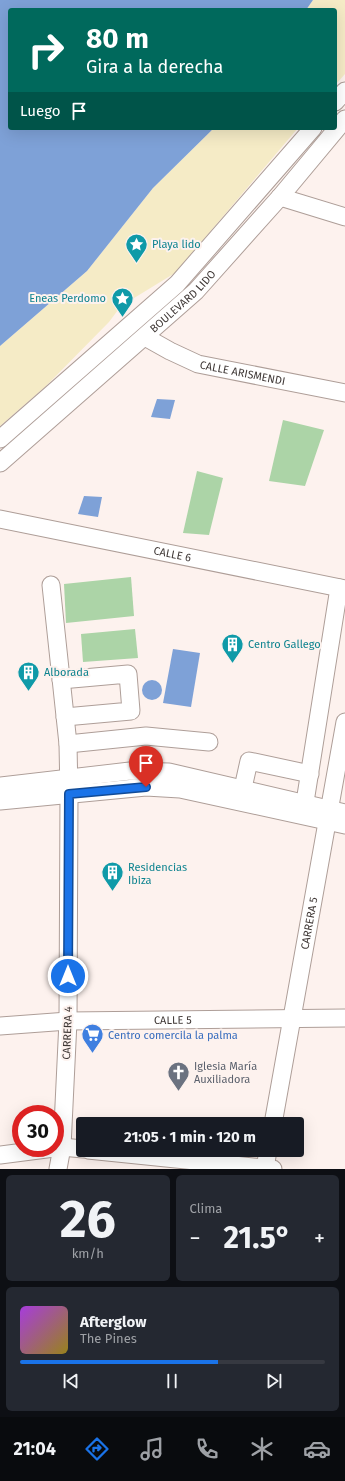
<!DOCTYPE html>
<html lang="es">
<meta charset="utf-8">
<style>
:root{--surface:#171b24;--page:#242831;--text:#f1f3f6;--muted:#9ea1a6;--line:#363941;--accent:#1a73e8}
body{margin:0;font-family:"Fira Sans",sans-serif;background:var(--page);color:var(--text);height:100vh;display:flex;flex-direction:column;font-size:15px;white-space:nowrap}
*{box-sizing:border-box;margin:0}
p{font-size:13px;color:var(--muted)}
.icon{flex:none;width:22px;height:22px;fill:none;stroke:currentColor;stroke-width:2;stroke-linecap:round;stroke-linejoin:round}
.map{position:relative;height:1169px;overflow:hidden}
.drawer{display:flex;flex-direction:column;gap:6px;padding:6px;background:#0d0f14;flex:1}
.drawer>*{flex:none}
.banner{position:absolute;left:8px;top:8px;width:329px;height:122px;border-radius:4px;box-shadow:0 4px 16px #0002;background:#00695c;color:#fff;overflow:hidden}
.speed{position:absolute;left:12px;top:1105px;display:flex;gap:8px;font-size:20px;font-weight:700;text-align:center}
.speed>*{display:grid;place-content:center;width:52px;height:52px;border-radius:50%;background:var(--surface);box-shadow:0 4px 16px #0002;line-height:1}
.speed .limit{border:6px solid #d22;background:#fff;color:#111}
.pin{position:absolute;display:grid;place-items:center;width:34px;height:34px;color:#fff;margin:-41px -17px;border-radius:50% 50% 50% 0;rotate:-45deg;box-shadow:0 0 4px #0007}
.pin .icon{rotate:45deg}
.me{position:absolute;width:44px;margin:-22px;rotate:0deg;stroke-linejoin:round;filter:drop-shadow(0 0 3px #0008)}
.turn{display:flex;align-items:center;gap:14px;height:84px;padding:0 12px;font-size:18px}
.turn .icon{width:52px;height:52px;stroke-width:2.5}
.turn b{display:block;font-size:28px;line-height:34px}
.then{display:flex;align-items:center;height:38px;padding:0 12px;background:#0003;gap:8px;font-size:15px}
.big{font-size:30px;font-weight:700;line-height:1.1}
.drawer .card{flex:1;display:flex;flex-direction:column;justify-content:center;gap:6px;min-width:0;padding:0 14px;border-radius:6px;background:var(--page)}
.drawer .dial{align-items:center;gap:0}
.dial b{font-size:52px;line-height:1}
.song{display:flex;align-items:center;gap:12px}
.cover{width:48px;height:48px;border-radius:6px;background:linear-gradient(135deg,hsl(280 70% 55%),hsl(50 70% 35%))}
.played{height:4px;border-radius:2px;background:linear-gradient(90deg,var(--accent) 65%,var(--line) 65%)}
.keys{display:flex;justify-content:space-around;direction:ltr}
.heat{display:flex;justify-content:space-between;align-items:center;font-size:22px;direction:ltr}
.drawer .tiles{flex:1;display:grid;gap:6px;grid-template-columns:1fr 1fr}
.card:last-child{grid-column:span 2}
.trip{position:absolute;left:76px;top:1117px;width:228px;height:40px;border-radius:4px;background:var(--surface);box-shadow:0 4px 16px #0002;font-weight:700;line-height:40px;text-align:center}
.tab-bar{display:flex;height:64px;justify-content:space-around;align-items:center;background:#090b0e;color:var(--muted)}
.tab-bar .icon{width:28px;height:28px}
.tab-bar .current{color:var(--accent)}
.tab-bar b{font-size:18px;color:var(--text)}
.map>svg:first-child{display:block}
.green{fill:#acd4a7}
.sand{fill:#f5ebc6}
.water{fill:#7ea1d7}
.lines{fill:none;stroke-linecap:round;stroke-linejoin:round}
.minor-casing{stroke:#ae9e98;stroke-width:19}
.minor{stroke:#fff;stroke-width:17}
.route-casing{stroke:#114b97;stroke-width:10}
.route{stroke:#1a73e8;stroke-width:7}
.labels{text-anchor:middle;stroke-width:4;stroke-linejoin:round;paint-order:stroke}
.culture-label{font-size:11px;fill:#0d838f;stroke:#fdf2ee;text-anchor:start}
.street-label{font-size:11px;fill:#3f3836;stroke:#fdf2ee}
.shop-label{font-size:11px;fill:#366cbe;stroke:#fdf2ee;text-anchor:start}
.worship-label{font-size:11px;fill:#5b616d;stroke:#fdf2ee;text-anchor:start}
</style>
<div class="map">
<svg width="345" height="1169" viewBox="0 0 345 1169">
<rect width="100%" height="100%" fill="#fdf2ee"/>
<g class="green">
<path d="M283 420 324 430 305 486 269 481Z"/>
<path d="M197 471 223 478 209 535 183 533Z"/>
<path d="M131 577 134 616 66 623 64 584Z"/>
<path d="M135 629 138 658 83 662 81 634Z"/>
</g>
<g class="sand">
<path d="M313 0H345V74L335 85V10H306Z"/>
<path d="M214 128H298L175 273 121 306 109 322 46 386 0 426V346L87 271 153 188Z"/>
</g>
<g class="water">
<path d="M0 0H313L306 10H10V128H214L153 188 87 271 0 346Z"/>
<path d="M157 399 175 400 170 419 151 417Z"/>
<path d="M84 496 102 497 98 517 78 514Z"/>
<path d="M173 649 200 653 191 707 163 703Z"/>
<circle cx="152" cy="690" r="10"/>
</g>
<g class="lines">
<defs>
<g id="minor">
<path d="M335 102 345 91"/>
<path d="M280 197 345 217"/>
<path id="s1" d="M145 337 170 351 198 364 345 393"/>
<path d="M0 439 177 284 313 128"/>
<path id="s2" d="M0 463 196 291 280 197 345 119"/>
<path id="s3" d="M0 519 345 589"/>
<path d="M51 585 68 744 69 794 68 1021 62 1147 58 1169"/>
<path d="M61 680 128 674 131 711 65 717"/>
<path d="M68 744 146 736 209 742"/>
<path d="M0 786 130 771 169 772 345 813"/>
<path d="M243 788 249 761 310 774"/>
<path d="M0 801 146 787 180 789 345 825"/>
<path d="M305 802 339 588"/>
<path id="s4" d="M0 1026 68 1021 345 1018"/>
<path id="s5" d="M273 1124 345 722"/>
<path d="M88 1150 273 1169"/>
<path d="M0 1155 62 1147 83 1149"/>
<path d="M265 1169 268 1150"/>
</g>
</defs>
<use href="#minor" class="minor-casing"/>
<use href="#minor" class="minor"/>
</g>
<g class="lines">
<defs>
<path id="route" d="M68 976 69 794 146 787"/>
</defs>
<use href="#route" class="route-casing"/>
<use href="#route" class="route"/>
</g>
<defs>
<symbol id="sight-pin" viewBox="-11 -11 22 30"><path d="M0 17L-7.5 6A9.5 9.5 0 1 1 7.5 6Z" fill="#0f9aa8" stroke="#fdf2ee"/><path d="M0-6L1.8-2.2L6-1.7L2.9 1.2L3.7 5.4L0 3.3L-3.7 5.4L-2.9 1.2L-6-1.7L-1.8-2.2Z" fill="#fff"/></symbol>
<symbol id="building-pin" viewBox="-11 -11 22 30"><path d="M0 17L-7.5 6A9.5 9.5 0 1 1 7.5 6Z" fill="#0f9aa8" stroke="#fdf2ee"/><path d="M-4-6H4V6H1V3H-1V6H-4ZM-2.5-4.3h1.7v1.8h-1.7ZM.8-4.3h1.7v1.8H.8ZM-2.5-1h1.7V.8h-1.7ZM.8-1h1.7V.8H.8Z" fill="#fff"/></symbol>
<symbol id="supermarket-pin" viewBox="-11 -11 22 30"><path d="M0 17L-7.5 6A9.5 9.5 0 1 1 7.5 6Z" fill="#3f7fe0" stroke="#fdf2ee"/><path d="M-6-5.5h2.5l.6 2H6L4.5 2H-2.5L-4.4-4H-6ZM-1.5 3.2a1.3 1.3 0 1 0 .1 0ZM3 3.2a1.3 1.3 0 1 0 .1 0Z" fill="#fff"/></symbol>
<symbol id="church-pin" viewBox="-11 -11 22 30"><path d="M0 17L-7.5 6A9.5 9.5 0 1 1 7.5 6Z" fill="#6b7280" stroke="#fdf2ee"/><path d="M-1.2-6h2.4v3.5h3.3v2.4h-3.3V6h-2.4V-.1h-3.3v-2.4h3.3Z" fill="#fff"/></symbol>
</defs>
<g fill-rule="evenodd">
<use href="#sight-pin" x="124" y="232" width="25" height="34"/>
<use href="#sight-pin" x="110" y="286" width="25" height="34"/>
<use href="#building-pin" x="220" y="632" width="25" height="34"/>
<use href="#building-pin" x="16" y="660" width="25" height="34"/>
<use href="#building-pin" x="100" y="860" width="25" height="34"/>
<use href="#supermarket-pin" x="80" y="1022" width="25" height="34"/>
<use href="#church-pin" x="166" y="1060" width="25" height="34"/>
</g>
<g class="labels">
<g class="culture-label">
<text x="152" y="248">Playa lido</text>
<text x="106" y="302" text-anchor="end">Eneas Perdomo</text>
<text x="248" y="648">Centro Gallego</text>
<text x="44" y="676">Alborada</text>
<text x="128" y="871">Residencias<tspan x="128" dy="13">Ibiza</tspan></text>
</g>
<g class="street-label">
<text dy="4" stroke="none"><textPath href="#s2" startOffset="244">BOULEVARD LIDO</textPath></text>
<text dy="4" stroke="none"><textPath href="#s1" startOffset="105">CALLE ARISMENDI</textPath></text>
<text dy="4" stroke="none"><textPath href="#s3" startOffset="176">CALLE 6</textPath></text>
<text dy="4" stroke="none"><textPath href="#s5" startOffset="204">CARRERA 5</textPath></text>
<text dy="4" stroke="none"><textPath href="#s4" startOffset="173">CALLE 5</textPath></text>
<text transform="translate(67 1033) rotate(-88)" y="4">CARRERA 4</text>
</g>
<g class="shop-label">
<text x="108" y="1039">Centro comercila la palma</text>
</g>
<g class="worship-label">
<text x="194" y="1070">Iglesia María<tspan x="194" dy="13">Auxiliadora</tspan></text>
</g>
</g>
</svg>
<div class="speed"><div class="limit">30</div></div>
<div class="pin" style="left:146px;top:787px;background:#d93025"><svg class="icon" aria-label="arrive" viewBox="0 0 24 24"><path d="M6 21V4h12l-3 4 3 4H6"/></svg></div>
<svg class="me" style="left:68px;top:976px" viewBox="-20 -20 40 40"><circle r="17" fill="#1a73e8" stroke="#fff" stroke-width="3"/><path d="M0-11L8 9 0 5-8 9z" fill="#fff"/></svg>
<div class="trip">21:05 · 1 min · 120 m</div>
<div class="banner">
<div class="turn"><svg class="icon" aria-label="right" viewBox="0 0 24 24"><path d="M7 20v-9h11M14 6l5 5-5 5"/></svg><div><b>80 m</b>Gira a la derecha</div></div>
<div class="then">Luego<svg class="icon" aria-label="arrive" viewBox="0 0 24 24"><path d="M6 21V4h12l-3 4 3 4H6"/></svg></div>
</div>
</div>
<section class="drawer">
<div class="tiles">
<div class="card dial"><b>26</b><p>km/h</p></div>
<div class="card"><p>Clima</p>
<div class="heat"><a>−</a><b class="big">21.5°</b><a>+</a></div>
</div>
<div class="card">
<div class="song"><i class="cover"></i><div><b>Afterglow</b><p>The Pines</p></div></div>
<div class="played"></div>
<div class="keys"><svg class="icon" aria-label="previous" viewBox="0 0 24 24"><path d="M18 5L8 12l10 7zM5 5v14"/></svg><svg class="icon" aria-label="pause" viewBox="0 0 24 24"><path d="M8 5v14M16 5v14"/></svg><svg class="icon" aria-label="next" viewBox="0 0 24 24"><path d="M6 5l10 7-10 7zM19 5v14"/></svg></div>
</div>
</div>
</section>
<nav class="tab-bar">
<b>21:04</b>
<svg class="icon current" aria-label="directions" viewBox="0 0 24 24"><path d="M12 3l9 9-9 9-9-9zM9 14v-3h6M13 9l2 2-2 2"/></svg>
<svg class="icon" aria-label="music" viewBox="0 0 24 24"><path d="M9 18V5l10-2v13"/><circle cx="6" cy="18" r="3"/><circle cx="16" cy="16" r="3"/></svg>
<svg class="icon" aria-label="phone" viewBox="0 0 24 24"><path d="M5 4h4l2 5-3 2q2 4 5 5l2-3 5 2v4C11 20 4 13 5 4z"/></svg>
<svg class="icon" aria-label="climate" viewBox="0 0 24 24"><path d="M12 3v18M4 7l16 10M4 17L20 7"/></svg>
<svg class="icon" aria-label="car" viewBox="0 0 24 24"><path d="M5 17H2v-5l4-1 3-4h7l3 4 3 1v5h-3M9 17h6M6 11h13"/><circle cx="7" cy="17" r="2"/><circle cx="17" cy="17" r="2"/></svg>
</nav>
